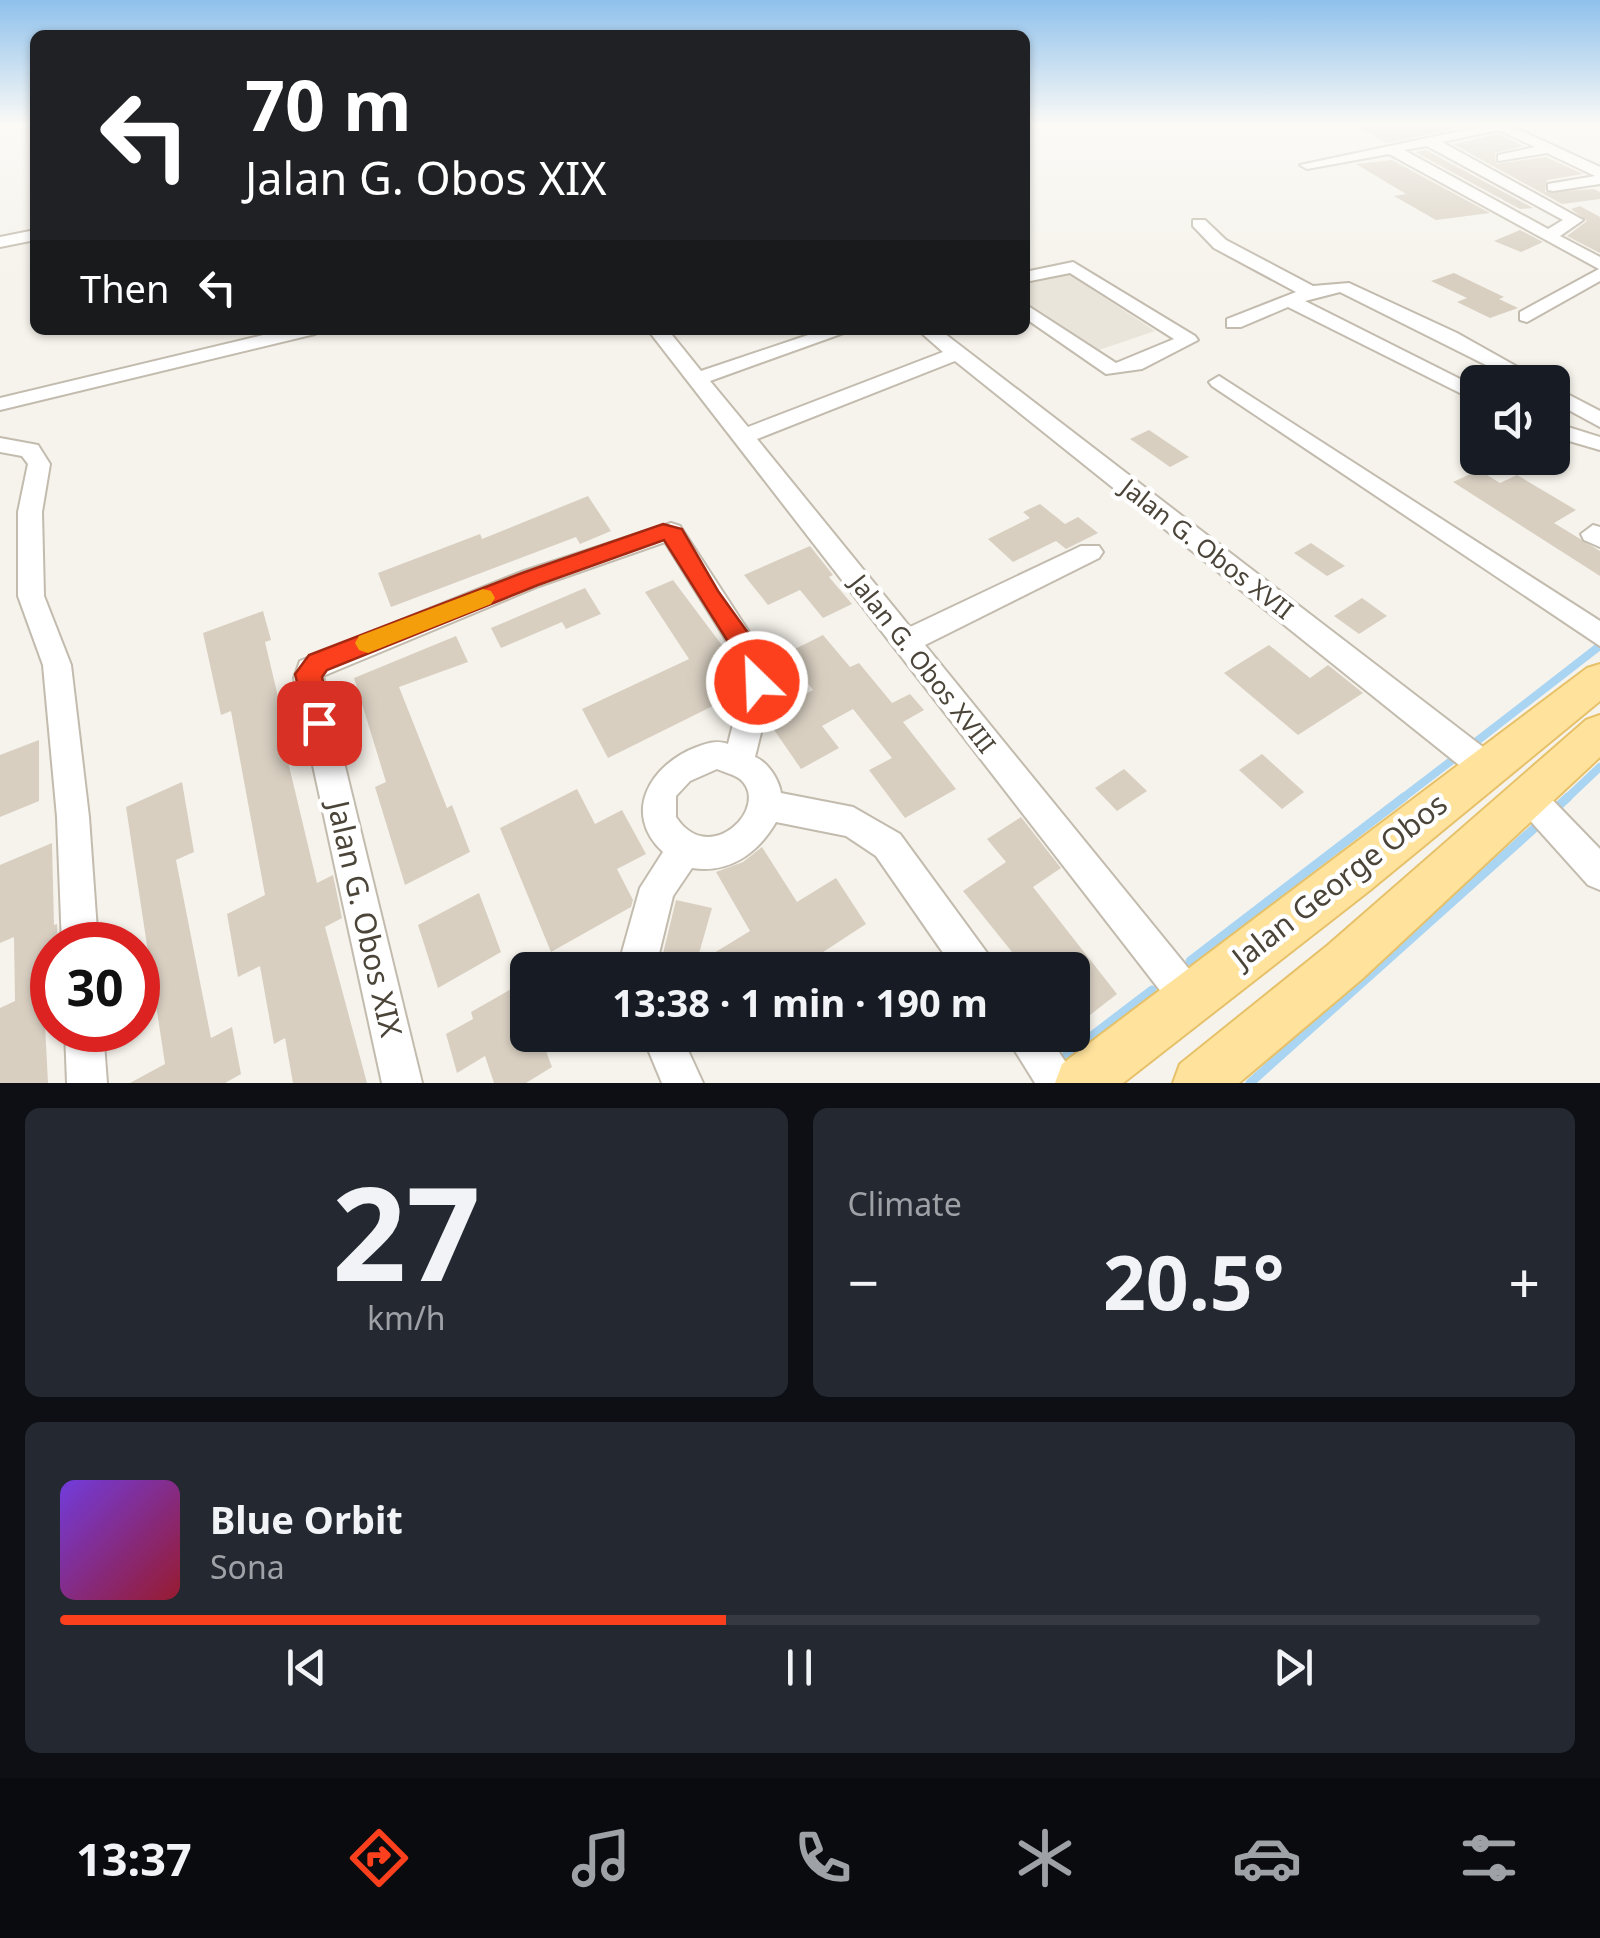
<!DOCTYPE html>
<meta charset="utf-8">
<style>
:root{--surface:#171b24;--page:#242831;--text:#f1f3f6;--muted:#9ea1a6;--line:#363941;--accent:#fc3f1d}
body{margin:0;font-family:"Noto Sans",sans-serif;background:var(--page);color:var(--text);height:100vh;display:flex;flex-direction:column;font-size:38px;white-space:nowrap}
*{box-sizing:border-box;margin:0}
p{font-size:32px;color:var(--muted)}
.icon{flex:none;width:55px;height:55px;fill:none;stroke:currentColor;stroke-width:2;stroke-linecap:round;stroke-linejoin:round}
.map{position:relative;height:1083px;overflow:hidden}
.details{display:flex;flex-direction:column;gap:25px;padding:25px;background:#0d0f14;flex:1}
.details>*{flex:none}
.hud{position:absolute;left:30px;top:30px;width:1000px;height:305px;border-radius:15px;box-shadow:0 2px 8px #0004;background:#202124;color:#fff;overflow:hidden}
.tools{position:absolute;left:1460px;top:365px;display:grid;gap:20px}
.tools a{display:grid;place-items:center;width:110px;height:110px;border-radius:15px;background:var(--surface);box-shadow:0 2px 8px #0004;font-size:50px}
.speed{position:absolute;left:30px;top:922px;display:flex;gap:20px;font-size:50px;font-weight:700;text-align:center}
.speed>*{display:grid;place-content:center;width:130px;height:130px;border-radius:50%;background:var(--surface);box-shadow:0 2px 8px #0004;line-height:1}
.speed .limit{border:15px solid #d22;background:#fff;color:#111}
.pin{position:absolute;display:grid;place-items:center;width:85px;height:85px;color:#fff;margin:-42px;border-radius:20px;box-shadow:0 5px 15px #0006}
.me{position:absolute;width:110px;margin:-55px;rotate:336deg;stroke-linejoin:round;filter:drop-shadow(0 0 8px #0008)}
.turn{display:flex;align-items:center;gap:35px;height:210px;padding:0 50px;font-size:45px}
.turn .icon{width:130px;height:130px;stroke-width:2.5}
.turn b{display:block;font-size:70px;line-height:85px}
.then{display:flex;align-items:center;height:95px;padding:0 50px;background:#0003;gap:20px;font-size:38px}
.big{font-size:75px;font-weight:700;line-height:1.1}
.details .card{flex:1;display:flex;flex-direction:column;justify-content:center;gap:15px;min-width:0;padding:0 35px;border-radius:15px;background:var(--page)}
.details .dial{align-items:center;gap:0}
.dial b{font-size:130px;line-height:1}
.song{display:flex;align-items:center;gap:30px}
.cover{width:120px;height:120px;border-radius:15px;background:linear-gradient(135deg,hsl(260 70% 55%),hsl(350 70% 35%))}
.played{height:10px;border-radius:5px;background:linear-gradient(90deg,var(--accent) 45%,var(--line) 45%)}
.keys{display:flex;justify-content:space-around;direction:ltr}
.heat{display:flex;justify-content:space-between;align-items:center;font-size:55px;direction:ltr}
.details .tiles{flex:1;display:grid;gap:25px;grid-template-columns:1fr 1fr}
.card:last-child{grid-column:span 2}
.trip{position:absolute;left:510px;top:952px;width:580px;height:100px;border-radius:15px;background:var(--surface);box-shadow:0 2px 8px #0004;font-weight:700;line-height:100px;text-align:center}
.tabs{display:flex;height:160px;justify-content:space-around;align-items:center;background:#090b0e;color:var(--muted)}
.tabs .icon{width:70px;height:70px}
.tabs .current{color:var(--accent)}
.tabs b{font-size:45px;color:var(--text)}
.map>svg:first-child{display:block}
.residential{fill:#eae5da}
.lines{fill:none;stroke-linecap:round;stroke-linejoin:round}
.stream-far1{stroke:#a9d4f2;stroke-width:8}
.stream{stroke:#a9d4f2;stroke-width:9}
.building{fill:#d8cfc1}
.minor-casing{stroke:#c2bbae;stroke-width:4}
.major-casing{stroke:#e6c16a;stroke-width:4}
.minor{fill:#fff;fill-rule:evenodd}
.major{fill:#ffe39c;fill-rule:evenodd}
.route{fill:#fc3f1d;stroke:#a42913;stroke-width:2.5}
.slow{fill:#f59e0b}
.labels{text-anchor:middle;stroke-width:9;stroke-linejoin:round;paint-order:stroke}
.street-label{font-size:25px;fill:#4b4439;stroke:#fff}
.near-street-label{font-size:30px;fill:#4b4439;stroke:#fff}
</style>
<div class="map">
<svg width="1600" height="1083" viewBox="0 0 1600 1083">
<rect width="100%" height="100%" fill="#f6f3ec"/>
<path class="residential" d="M1061 269 1155 331 1099 350 1025 301V279Z"/>
<g class="lines">
<g class="stream-far1">
<path d="M1477 741 1597 648"/>
<path d="M1400 800 1451 761"/>
<path d="M1565 800 1600 767"/>
</g>
<g class="stream">
<path d="M1552 812 1568 797"/>
<path d="M1190 961 1404 797"/>
<path d="M1059 1061 1152 990"/>
<path d="M1250 1083 1539 824"/>
</g>
</g>
<g class="building">
<path d="M1356 126H1468L1387 143Z"/>
<path d="M1499 134 1523 146 1495 153 1496 164 1546 157 1583 174 1547 180 1545 192 1594 189 1600 192V199L1562 204 1453 144Z"/>
<path d="M1426 150 1533 208 1520 209 1415 152Z"/>
<path d="M1392 160 1490 213 1436 220 1394 196 1406 194 1356 164Z"/>
<path d="M1580 206 1600 217V253L1567 236 1587 221 1571 209Z"/>
<path d="M1520 230 1543 242 1521 252 1494 241Z"/>
<path d="M1454 273 1504 297 1499 299 1518 308 1490 318 1457 302 1467 298 1431 281Z"/>
<path d="M1149 430 1189 457 1170 467 1130 439Z"/>
<path d="M1479 470 1500 483 1517 475 1576 510 1554 523 1600 551V576L1453 482Z"/>
<path d="M588 496 611 531 580 544 576 537 391 607 378 573 480 534 482 539Z"/>
<path d="M1040 504 1065 524 1078 517 1098 533 1066 549 1056 541 1013 562 988 539 1030 518 1023 512Z"/>
<path d="M1311 543 1345 566 1327 576 1294 553Z"/>
<path d="M810 546 833 575 829 577 852 604 823 618 800 590 768 605 744 575Z"/>
<path d="M673 580 739 668 738 677 727 682 735 695 608 758 582 709 689 659 645 592Z"/>
<path d="M585 588 601 614 566 629 562 622 501 648 491 628Z"/>
<path d="M1362 598 1387 616 1359 634 1334 616Z"/>
<path d="M263 611 271 640 265 642 290 747 285 749 317 883 333 875 342 918 325 927 367 1083H293L285 1038 274 1044 260 966 238 977 227 914 265 895 231 711 221 715 203 633Z"/>
<path d="M823 635 850 667 859 663 892 703 910 694 924 710 903 722 956 789 905 818 869 770 892 758 853 709 822 726 839 748 801 769 768 721 770 713 813 690 785 654Z"/>
<path d="M456 636 468 662 399 687 447 808 452 805 470 852 405 885 375 787 386 782 354 678Z"/>
<path d="M1269 645 1310 678 1328 665 1363 693 1298 735 1224 673Z"/>
<path d="M39 740V801L0 817V755Z"/>
<path d="M1262 754 1304 792 1282 809 1239 770Z"/>
<path d="M1124 769 1147 791 1117 811 1095 788Z"/>
<path d="M182 782 194 852 176 860 211 1038 232 1027 241 1074 225 1083H130L165 1064 126 807Z"/>
<path d="M577 789 595 824 622 810 646 854 617 869 633 900 631 907 551 952 500 828Z"/>
<path d="M1021 817 1061 868 1033 887 1117 994 1072 1029V970H1000L1016 957 963 891 1006 862 987 839Z"/>
<path d="M52 843 54 925 57 924 58 945H52V980L43 985 48 1083H0V1008L15 1001 14 937 0 943V865Z"/>
<path d="M762 847 797 902 836 878 866 924 814 958 821 970H659L676 900 712 908 696 964 750 931 716 872 743 862Z"/>
<path d="M479 893 501 952 438 988 418 925Z"/>
<path d="M520 984 528 1002V1035H540L552 1067 526 1083H494L485 1056 457 1073 446 1034 473 1019 471 1012Z"/>
</g>
<g class="lines">
<defs>
<g id="minor">
<path d="M1484 126H1511L1600 167V184L1553 191 1548 190V184L1595 176 1547 153 1498 161V155L1535 147 1499 130 1442 142 1583 220 1560 236 1600 257V281L1527 322 1520 320V312L1599 269 1389 154 1307 169 1300 165ZM1427 146 1563 220 1548 229 1404 150Z"/>
<path d="M1193 220H1205L1226 240 1313 286 1349 283 1457 333 1544 382H1520L1340 292 1305 301 1478 388V402L1288 307 1241 327H1227V319L1296 292 1214 248 1193 226Z"/>
<path d="M35 230V240L0 247V237Z"/>
<path d="M1073 262 1195 336 1198 340 1142 369 1106 374 1025 318V304L1116 363 1174 339 1070 273 1025 282V272Z"/>
<path d="M284 330H318L315 334 0 410V398Z"/>
<path d="M648 330H668L701 371 823 330H852L710 381 748 427 943 352 918 330H940L1496 757 1501 767 1496 777 1485 781 1474 777 955 361 757 439 910 627 1081 546H1099L1103 552 1099 558 925 645 1202 985 1208 998 1202 1011 1189 1017 1176 1011Z"/>
<path d="M1219 376 1600 621V646L1212 386 1209 382Z"/>
<path d="M1552 386 1600 411V427L1552 401Z"/>
<path d="M1552 422 1600 437V450L1552 436Z"/>
<path d="M0 438 38 445 50 464 42 512 44 596 71 665 89 817 98 945H62L57 817 43 665 18 596V512L28 464 22 456 0 452Z"/>
<path d="M671 523 680 526 771 666 770 696 755 757C768 762 779 780 781 793L853 807 900 834 990 957 996 970H955L876 856 846 836 776 822C758 853 729 874 692 868L673 896 655 970H617L640 888 663 852C621 813 651 764 697 747 708 743 716 740 728 744L740 696 743 667 665 542 539 586 323 676 422 1083H382L294 678 300 661 521 572ZM717 769C724 772 735 775 740 779 772 806 710 869 676 817V796L690 781Z"/>
<path d="M1593 525 1600 527V547L1584 540 1581 534Z"/>
<path d="M1528 781 1539 786 1600 849V890L1588 885 1517 806 1512 796 1517 786Z"/>
<path d="M65 1030H103L107 1083H67Z"/>
<path d="M642 1035H681L703 1083H662Z"/>
<path d="M1005 1035H1048L1079 1083H1035Z"/>
</g>
<g id="major">
<path d="M1600 664V701L1369 891 1123 1083H1055L1062 1064 1587 668Z"/>
<path d="M1600 715V757L1362 979 1239 1083H1173L1180 1064 1328 945 1586 720Z"/>
</g>
</defs>
<use href="#minor" class="minor-casing"/>
<use href="#major" class="major-casing"/>
<use href="#minor" class="minor"/>
<use href="#major" class="major"/>
</g>
<linearGradient id="sky" x2="0" y2="1"><stop stop-color="#8fc1ec"/><stop offset="0.45" stop-color="#fbfaf6"/><stop offset="1" stop-color="#fbfaf6" stop-opacity="0"/></linearGradient>
<rect width="1600" height="277" fill="url(#sky)"/>
<path class="route" d="M663 524 682 529 718 591 766 658 770 682 766 690 757 693 748 690 744 667 664 540 538 585 327 670 322 677 333 723 329 731 319 734 309 731 295 674 309 655 522 573Z"/>
<path class="slow" d="M483 589 491 591 495 598 491 604 368 653 359 650 355 643 359 636Z"/>
<g class="labels">
<g class="street-label">
<text transform="translate(1207 549) rotate(38)" y="9">Jalan G. Obos XVII</text>
<text transform="translate(923 664) rotate(52)" y="9">Jalan G. Obos XVIII</text>
</g>
<g class="near-street-label">
<text transform="translate(1340 881) rotate(-38)" y="10">Jalan George Obos</text>
<text transform="translate(364 919) rotate(77)" y="10">Jalan G. Obos XIX</text>
</g>
</g>
</svg>
<div class="tools">
<a><svg class="icon" aria-label="sound" viewBox="0 0 24 24"><path d="M4 9h4l5-4v14l-5-4H4zM17 9q2 3 0 6"/></svg></a>
</div>
<div class="speed"><div class="limit">30</div></div>
<div class="pin" style="left:319px;top:723px;background:#d93025"><svg class="icon" aria-label="arrive" viewBox="0 0 24 24"><path d="M6 21V4h12l-3 4 3 4H6"/></svg></div>
<svg class="me" style="left:757px;top:682px" viewBox="-20 -20 40 40"><circle r="17" fill="#fc3f1d" stroke="#fff" stroke-width="3"/><path d="M0-11L8 9 0 5-8 9z" fill="#fff"/></svg>
<div class="trip">13:38 · 1 min · 190 m</div>
<div class="hud">
<div class="turn"><svg class="icon" aria-label="left" viewBox="0 0 24 24"><path d="M17 20v-9H6M10 6l-5 5 5 5"/></svg><div><b>70 m</b>Jalan G. Obos XIX</div></div>
<div class="then">Then<svg class="icon" aria-label="left" viewBox="0 0 24 24"><path d="M17 20v-9H6M10 6l-5 5 5 5"/></svg></div>
</div>
</div>
<section class="details">
<div class="tiles">
<div class="card dial"><b>27</b><p>km/h</p></div>
<div class="card"><p>Climate</p>
<div class="heat"><a>−</a><b class="big">20.5°</b><a>+</a></div>
</div>
<div class="card">
<div class="song"><i class="cover"></i><div><b>Blue Orbit</b><p>Sona</p></div></div>
<div class="played"></div>
<div class="keys"><svg class="icon" aria-label="previous" viewBox="0 0 24 24"><path d="M18 5L8 12l10 7zM5 5v14"/></svg><svg class="icon" aria-label="pause" viewBox="0 0 24 24"><path d="M8 5v14M16 5v14"/></svg><svg class="icon" aria-label="next" viewBox="0 0 24 24"><path d="M6 5l10 7-10 7zM19 5v14"/></svg></div>
</div>
</div>
</section>
<nav class="tabs">
<b>13:37</b>
<svg class="icon current" aria-label="directions" viewBox="0 0 24 24"><path d="M12 3l9 9-9 9-9-9zM9 14v-3h6M13 9l2 2-2 2"/></svg>
<svg class="icon" aria-label="music" viewBox="0 0 24 24"><path d="M9 18V5l10-2v13"/><circle cx="6" cy="18" r="3"/><circle cx="16" cy="16" r="3"/></svg>
<svg class="icon" aria-label="phone" viewBox="0 0 24 24"><path d="M5 4h4l2 5-3 2q2 4 5 5l2-3 5 2v4C11 20 4 13 5 4z"/></svg>
<svg class="icon" aria-label="climate" viewBox="0 0 24 24"><path d="M12 3v18M4 7l16 10M4 17L20 7"/></svg>
<svg class="icon" aria-label="car" viewBox="0 0 24 24"><path d="M5 17H2v-5l4-1 3-4h7l3 4 3 1v5h-3M9 17h6M6 11h13"/><circle cx="7" cy="17" r="2"/><circle cx="17" cy="17" r="2"/></svg>
<svg class="icon" aria-label="filters" viewBox="0 0 24 24"><path d="M4 7h16M4 17h16"/><circle cx="9" cy="7" r="2"/><circle cx="15" cy="17" r="2"/></svg>
</nav>
